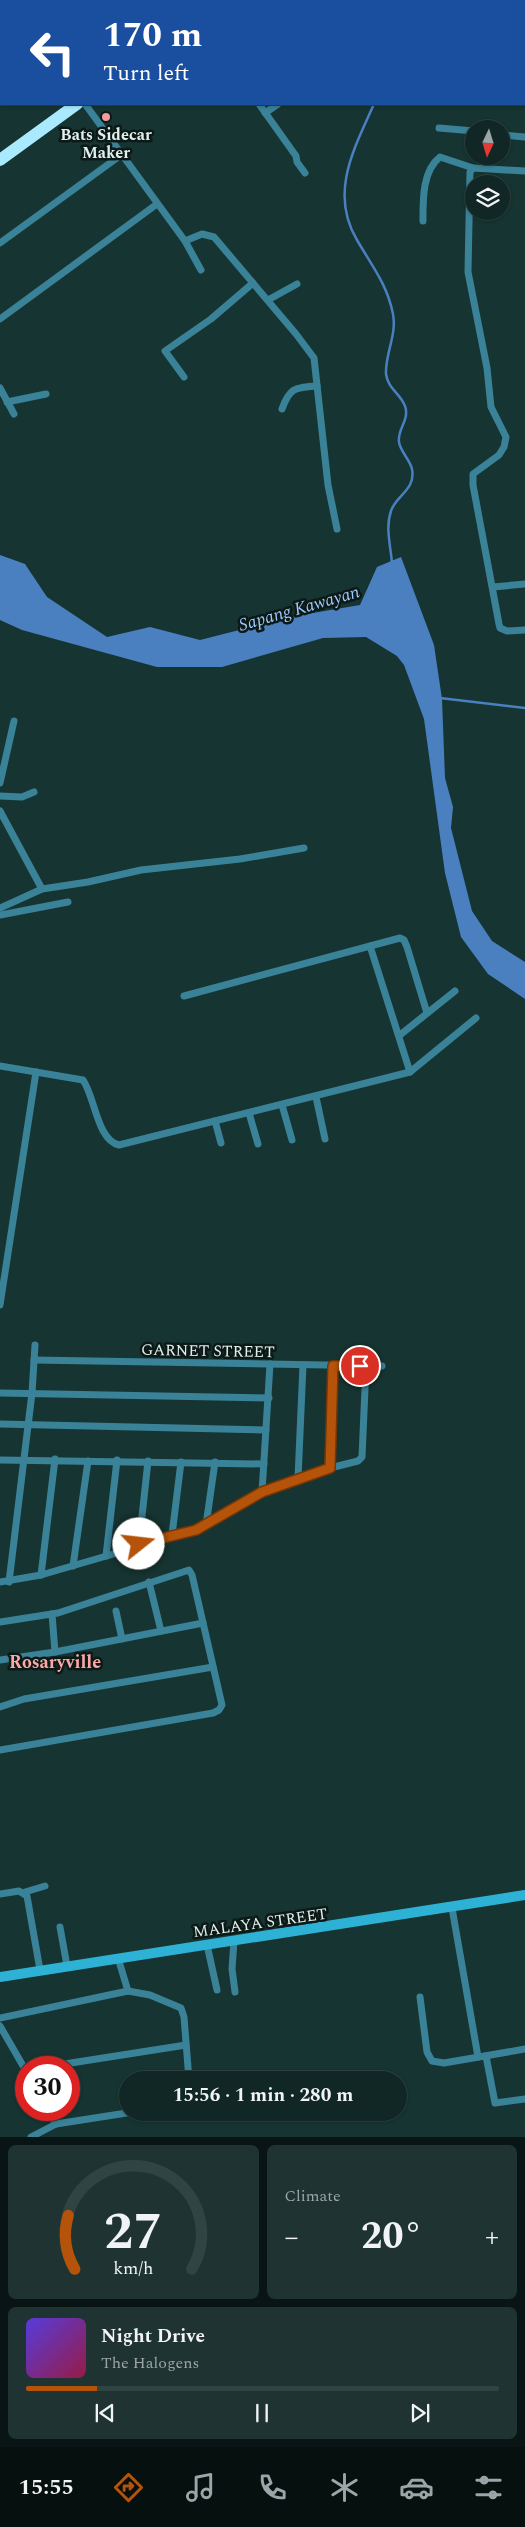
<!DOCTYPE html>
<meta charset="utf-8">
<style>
:root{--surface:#102725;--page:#1e3332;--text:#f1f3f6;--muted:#9ca5a7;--line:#304442;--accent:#b45309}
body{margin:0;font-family:Spectral,serif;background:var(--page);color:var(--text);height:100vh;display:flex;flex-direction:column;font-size:19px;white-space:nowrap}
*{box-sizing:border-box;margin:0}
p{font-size:16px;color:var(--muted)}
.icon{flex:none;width:28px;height:28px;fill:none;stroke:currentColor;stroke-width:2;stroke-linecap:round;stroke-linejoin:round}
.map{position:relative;height:2137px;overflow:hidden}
.side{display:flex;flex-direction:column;gap:8px;padding:8px;background:#091514;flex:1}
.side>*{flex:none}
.guide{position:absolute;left:0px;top:0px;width:525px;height:105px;box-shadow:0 1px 4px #0004,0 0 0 1px var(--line);background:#1a4fa0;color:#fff;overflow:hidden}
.needle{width:32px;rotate:184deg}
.buttons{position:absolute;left:465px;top:120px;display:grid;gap:10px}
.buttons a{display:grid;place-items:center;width:45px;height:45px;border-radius:50%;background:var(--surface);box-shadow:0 1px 4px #0004,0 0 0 1px var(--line);font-size:25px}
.speed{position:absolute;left:15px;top:2056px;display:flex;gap:10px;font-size:25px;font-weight:700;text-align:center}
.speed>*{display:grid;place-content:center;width:65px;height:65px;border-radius:50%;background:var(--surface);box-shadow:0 1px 4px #0004,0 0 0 1px var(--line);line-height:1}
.speed .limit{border:8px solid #d22;background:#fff;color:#111}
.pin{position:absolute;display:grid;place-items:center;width:42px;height:42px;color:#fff;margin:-21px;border:2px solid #fff;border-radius:50%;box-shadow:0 1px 5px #0007}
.me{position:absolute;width:55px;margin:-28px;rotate:74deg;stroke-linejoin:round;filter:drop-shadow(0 0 4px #0008)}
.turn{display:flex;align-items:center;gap:18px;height:105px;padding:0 20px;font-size:22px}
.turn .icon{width:65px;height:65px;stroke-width:2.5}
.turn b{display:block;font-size:35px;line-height:42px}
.big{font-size:38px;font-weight:700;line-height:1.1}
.side .card{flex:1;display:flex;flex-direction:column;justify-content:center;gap:8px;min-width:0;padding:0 18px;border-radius:8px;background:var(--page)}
.side .dial{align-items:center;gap:0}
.dial svg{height:130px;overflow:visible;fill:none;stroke:var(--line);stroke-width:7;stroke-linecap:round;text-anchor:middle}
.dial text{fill:var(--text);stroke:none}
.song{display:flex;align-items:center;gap:15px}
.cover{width:60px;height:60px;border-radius:8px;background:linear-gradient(135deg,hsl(250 70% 55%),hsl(340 70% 35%))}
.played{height:5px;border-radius:2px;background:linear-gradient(90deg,var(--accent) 15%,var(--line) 15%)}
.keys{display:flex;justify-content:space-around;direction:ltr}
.heat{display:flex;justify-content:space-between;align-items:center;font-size:28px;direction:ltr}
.side .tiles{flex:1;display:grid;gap:8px;grid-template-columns:1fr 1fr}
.card:last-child{grid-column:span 2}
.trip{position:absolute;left:119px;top:2071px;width:288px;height:50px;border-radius:25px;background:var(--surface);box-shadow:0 1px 4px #0004,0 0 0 1px var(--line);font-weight:700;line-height:50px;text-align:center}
.menu{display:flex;height:80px;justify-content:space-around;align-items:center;background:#06100f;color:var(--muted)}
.menu .icon{width:35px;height:35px}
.menu .on{color:var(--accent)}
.menu b{font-size:22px;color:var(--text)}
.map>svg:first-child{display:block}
.water{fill:#4a80c0}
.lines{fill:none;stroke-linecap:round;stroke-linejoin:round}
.stream{stroke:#4a80c0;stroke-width:2.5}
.street{stroke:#3a8298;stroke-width:7}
.secondary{stroke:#2db2d5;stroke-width:10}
.highway{stroke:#aaeaff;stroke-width:12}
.route-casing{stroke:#753606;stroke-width:12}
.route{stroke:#b45309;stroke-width:9}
.poi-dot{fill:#f59b9c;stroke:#0c1917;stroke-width:2}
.labels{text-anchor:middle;stroke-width:5;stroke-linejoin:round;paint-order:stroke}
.poi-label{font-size:16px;font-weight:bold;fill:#dff0ed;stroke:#0c1917}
.street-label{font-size:16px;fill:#dff0ed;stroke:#0c1917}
.water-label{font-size:18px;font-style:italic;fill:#9fcafe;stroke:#0c1917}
.neighbourhood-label{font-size:18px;font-weight:bold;fill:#fca8a9;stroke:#0c1917}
</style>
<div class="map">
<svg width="525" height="2137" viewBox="0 0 525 2137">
<rect width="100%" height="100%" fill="#163431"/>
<path class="water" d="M0 555 25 564 47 597 107 637 150 627 200 640 295 616 360 605 377 567 401 557 434 645 442 699 445 778 453 807 451 828 472 911 492 941 525 962V999L488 974 461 937 445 873 424 719 404 665 397 656 366 637 323 638 222 667H157L22 630 0 620Z"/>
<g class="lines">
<g class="stream">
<path d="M426 1 427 0"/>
<path d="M374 104C354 149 329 193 357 240 372 266 387 284 393 314 397 335 385 354 386 374 388 389 400 393 405 406 410 420 397 429 399 442 400 451 410 460 412 469 416 490 396 495 391 511 385 528 391 547 392 564"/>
<path d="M440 698 525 708"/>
</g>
<g class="street">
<path d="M19 0 20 1"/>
<path d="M298 0 299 1"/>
<path d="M67 1 69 0"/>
<path d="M0 49 1 48"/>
<path d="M524 82H525"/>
<path d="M85 104 185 241 202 234 214 237 296 334 314 358 328 485 337 529"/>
<path d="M259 104 296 156 297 162 305 173"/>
<path d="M265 113 278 104"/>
<path d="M439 128 474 131"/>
<path d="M501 135 525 137"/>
<path d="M525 171 473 168 470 172 468 272 487 368 491 407 506 437 504 447 499 455 473 474V485L499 624 500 628 507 631 525 630"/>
<path d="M423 221C423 201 422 171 440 157L473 168"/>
<path d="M185 241 201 270"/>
<path d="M0 243 121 155"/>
<path d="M268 300 297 284"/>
<path d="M0 319 157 204"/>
<path d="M184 377 165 351 211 319 253 283"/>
<path d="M0 388 14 414"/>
<path d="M7 402 46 394"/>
<path d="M282 409C290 387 295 388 317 386"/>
<path d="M493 587 525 584"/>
<path d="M0 783 14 721"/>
<path d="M0 796 22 797 34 792"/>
<path d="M0 811 42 889"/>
<path d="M0 908 42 889 88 882 141 870 240 859 304 848"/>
<path d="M0 915 68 902"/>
<path d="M370 946 410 1072"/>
<path d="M184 996 400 938 404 940 407 947 427 1013"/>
<path d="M400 1035 455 991"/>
<path d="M0 1066 83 1080C95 1097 97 1140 119 1145L410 1072 476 1018"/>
<path d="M316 1097 325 1139"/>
<path d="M282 1105 292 1140"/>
<path d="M249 1113 258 1144"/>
<path d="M215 1121 221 1143"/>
<path d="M0 1305 36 1072"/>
<path d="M34 1360 382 1366"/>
<path d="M0 1393 269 1398"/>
<path d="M0 1424 266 1430"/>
<path d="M0 1460 264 1464"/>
<path d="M330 1468 333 1366"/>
<path d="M298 1478 303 1365"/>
<path d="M262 1492 270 1364"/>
<path d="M206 1525 215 1462"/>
<path d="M172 1535 181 1462"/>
<path d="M139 1544 148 1461"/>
<path d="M106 1556 117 1460"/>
<path d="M73 1566 88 1461"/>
<path d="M41 1575 55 1459"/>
<path d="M0 1582 41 1575 196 1530 269 1489 330 1468 358 1461 362 1457 366 1366"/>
<path d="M9 1582 32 1393 35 1345"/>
<path d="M149 1582 161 1631"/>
<path d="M116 1611 122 1639"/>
<path d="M52 1614 55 1652"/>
<path d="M0 1622 58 1613 189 1570 192 1575 222 1705 219 1710 213 1713 0 1750"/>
<path d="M0 1660 55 1652 203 1623"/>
<path d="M0 1707 24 1699 213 1667"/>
<path d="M25 1892 45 1886"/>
<path d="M0 1894 19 1891 27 1896 40 1970"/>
<path d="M452 1908 478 2057"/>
<path d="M60 1927 67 1966"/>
<path d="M234 1941 232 1969 235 1992"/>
<path d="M207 1945 217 1990"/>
<path d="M118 1958 128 1991"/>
<path d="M420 1997 427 2052 432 2061 444 2063 525 2049"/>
<path d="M0 2018 128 1991 150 1995 181 2008 184 2017 189 2080"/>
<path d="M0 2026 26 2071"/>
<path d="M486 2056 495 2103 525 2099"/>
<path d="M39 2068 186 2045"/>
<path d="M48 2110 56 2124"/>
<path d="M31 2137 56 2124 133 2112"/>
</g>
<path class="secondary" d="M0 1977 525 1895"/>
<g class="highway">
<path d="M222 1 223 0"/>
<path d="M0 160 77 104"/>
</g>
</g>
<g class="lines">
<defs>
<path id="route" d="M139 1544 196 1530 262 1492 330 1468 333 1366H360"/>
</defs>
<use href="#route" class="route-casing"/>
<use href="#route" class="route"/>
</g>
<circle class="poi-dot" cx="106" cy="117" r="5"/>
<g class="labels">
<g class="poi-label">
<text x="106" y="140">Bats Sidecar<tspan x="106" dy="18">Maker</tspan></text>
</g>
<g class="street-label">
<text transform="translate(208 1350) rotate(1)" y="6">GARNET STREET</text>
<text transform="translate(260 1922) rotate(-8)" y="6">MALAYA STREET</text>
</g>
<g class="water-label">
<text transform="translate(299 608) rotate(-16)" y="6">Sapang Kawayan</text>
</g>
<g class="neighbourhood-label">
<text x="55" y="1668">Rosaryville</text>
</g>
</g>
</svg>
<div class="buttons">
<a><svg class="needle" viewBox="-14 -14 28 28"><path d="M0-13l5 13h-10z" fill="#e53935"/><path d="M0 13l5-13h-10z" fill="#9ca5a7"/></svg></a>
<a><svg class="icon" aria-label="layers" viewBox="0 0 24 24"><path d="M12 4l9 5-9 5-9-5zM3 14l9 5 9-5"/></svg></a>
</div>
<div class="speed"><div class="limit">30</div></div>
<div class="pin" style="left:360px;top:1366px;background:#d93025"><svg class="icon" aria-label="arrive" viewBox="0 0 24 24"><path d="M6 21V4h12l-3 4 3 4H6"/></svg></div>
<svg class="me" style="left:139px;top:1544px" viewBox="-20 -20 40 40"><circle r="19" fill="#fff"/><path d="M0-13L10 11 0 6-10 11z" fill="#b45309"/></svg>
<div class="trip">15:56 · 1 min · 280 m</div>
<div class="guide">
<div class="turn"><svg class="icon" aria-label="left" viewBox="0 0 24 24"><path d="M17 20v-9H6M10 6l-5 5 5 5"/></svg><div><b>170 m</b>Turn left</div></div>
</div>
</div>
<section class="side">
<div class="tiles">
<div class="card dial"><svg viewBox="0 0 100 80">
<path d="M14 69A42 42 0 1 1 86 69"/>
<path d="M14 69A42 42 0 0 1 10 36" stroke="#b45309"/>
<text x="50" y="56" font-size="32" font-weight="700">27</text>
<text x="50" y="72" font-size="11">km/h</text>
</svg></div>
<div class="card"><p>Climate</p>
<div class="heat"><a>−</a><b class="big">20°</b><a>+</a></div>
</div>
<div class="card">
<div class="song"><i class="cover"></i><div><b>Night Drive</b><p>The Halogens</p></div></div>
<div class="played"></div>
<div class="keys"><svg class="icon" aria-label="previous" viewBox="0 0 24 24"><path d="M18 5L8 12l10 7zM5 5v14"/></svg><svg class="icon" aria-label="pause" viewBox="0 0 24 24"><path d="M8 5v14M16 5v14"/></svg><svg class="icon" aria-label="next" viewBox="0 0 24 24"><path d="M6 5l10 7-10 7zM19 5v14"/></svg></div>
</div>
</div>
</section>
<nav class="menu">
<b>15:55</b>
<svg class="icon on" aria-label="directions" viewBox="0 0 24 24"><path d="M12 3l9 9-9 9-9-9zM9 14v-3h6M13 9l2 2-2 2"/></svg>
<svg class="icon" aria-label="music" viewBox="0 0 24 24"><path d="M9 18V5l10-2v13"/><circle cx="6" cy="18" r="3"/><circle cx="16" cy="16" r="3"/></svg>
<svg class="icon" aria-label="phone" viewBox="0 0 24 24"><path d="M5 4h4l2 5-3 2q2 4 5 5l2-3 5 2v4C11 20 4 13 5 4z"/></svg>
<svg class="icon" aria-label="climate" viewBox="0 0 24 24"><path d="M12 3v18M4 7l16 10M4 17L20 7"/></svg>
<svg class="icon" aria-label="car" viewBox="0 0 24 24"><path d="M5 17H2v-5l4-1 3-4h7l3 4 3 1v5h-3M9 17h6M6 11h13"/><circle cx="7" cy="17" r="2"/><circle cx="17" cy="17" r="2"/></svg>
<svg class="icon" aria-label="filters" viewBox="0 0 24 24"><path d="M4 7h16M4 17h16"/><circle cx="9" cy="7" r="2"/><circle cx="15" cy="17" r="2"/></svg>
</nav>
